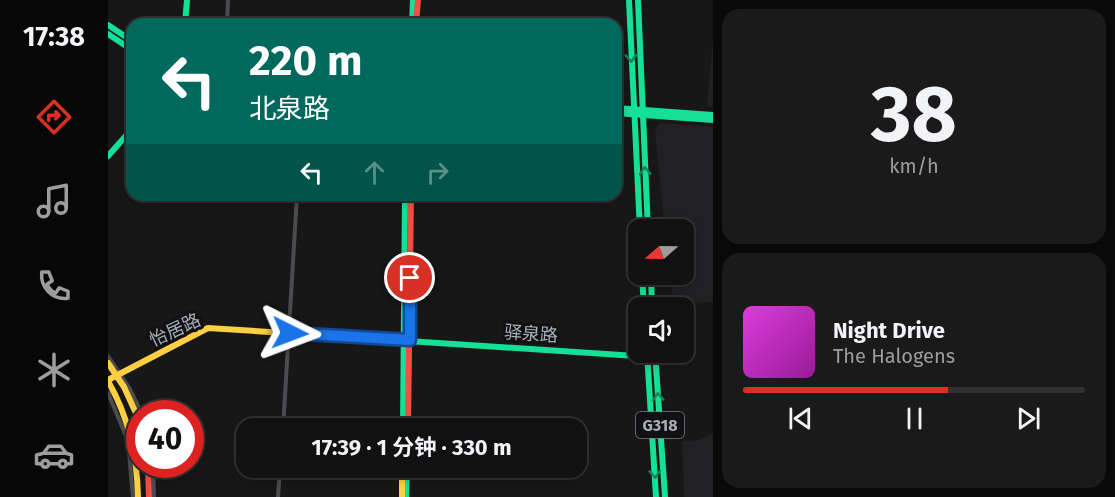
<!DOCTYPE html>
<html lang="zh">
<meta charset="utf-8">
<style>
:root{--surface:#111;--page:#1a1a1a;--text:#f1f3f6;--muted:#9c9d9f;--line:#303131;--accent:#d93025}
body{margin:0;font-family:"Fira Sans","Noto Sans SC",sans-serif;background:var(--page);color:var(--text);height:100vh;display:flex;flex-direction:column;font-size:22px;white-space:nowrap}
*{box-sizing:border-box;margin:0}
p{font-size:20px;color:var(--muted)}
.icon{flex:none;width:33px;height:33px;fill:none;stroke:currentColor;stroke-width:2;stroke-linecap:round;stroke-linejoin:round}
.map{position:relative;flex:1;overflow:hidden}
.side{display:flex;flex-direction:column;gap:9px;padding:9px;background:#090909;width:402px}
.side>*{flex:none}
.hud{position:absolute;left:18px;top:18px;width:496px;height:183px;border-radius:18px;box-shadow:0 3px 9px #0003,0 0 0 2px var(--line);background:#00695c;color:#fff;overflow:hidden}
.needle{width:39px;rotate:250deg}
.buttons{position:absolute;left:520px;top:219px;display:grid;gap:12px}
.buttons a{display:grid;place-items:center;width:66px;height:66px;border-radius:12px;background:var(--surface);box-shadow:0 3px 9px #0003,0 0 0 2px var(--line);font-size:30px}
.speed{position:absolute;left:18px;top:400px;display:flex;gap:12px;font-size:30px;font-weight:700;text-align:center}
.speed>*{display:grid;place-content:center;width:78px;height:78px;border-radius:50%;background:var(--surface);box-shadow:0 3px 9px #0003,0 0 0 2px var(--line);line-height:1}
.speed .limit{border:9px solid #d22;background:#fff;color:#111}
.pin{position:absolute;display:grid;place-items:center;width:51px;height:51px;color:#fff;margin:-26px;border:3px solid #fff;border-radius:50%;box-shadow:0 2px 6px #0007}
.me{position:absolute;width:66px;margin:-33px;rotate:93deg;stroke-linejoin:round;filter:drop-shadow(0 0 4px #0008)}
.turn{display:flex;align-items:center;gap:21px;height:126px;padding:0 24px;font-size:27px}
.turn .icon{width:78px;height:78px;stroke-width:2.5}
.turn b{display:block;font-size:42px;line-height:51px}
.lanes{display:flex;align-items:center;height:57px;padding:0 24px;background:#0003;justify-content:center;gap:30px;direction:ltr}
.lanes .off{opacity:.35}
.side .card{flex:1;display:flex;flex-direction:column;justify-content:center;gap:9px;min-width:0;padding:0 21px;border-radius:18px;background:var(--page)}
.side .dial{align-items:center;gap:0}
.dial b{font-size:78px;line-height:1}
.song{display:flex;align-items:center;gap:18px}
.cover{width:72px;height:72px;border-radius:9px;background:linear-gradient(135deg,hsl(300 70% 55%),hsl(300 70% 35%))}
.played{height:6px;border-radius:3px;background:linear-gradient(90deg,var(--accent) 60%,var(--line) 60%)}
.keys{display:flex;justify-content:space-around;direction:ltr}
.trip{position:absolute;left:128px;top:418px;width:351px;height:60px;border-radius:18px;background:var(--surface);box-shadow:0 3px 9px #0003,0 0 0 2px var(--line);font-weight:700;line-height:60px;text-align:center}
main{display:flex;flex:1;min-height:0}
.menu{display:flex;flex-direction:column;width:108px;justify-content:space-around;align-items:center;background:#070707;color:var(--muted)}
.menu .icon{width:42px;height:42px}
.menu .current{color:var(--accent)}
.menu b{font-size:27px;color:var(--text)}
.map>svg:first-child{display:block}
.built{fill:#212124}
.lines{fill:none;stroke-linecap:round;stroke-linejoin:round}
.street{stroke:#4b4c50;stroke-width:4}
.fast{stroke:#16e098;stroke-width:6}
.slow{stroke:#ffcf43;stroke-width:6}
.jam{stroke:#f24e42;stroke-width:6}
.oneway{stroke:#14835c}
.route-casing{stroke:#114b97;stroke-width:15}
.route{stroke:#1a73e8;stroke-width:10}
.labels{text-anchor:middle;stroke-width:6;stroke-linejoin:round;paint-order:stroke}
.shield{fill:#111113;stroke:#7b7e86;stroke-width:1.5}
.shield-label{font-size:16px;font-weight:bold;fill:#a8adb8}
.street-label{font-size:18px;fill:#a8adb8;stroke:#111113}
</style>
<main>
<nav class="menu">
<b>17:38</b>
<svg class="icon current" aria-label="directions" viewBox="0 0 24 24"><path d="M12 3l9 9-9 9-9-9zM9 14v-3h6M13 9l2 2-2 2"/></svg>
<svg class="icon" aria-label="music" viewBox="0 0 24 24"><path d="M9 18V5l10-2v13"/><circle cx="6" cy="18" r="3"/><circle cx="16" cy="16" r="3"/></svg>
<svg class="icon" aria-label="phone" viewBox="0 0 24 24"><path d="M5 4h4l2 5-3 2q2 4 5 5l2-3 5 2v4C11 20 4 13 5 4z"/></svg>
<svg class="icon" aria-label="climate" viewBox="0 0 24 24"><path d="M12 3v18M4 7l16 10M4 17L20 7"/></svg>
<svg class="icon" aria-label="car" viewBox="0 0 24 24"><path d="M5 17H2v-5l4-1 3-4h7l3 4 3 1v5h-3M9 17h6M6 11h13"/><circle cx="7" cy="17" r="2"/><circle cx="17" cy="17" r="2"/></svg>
</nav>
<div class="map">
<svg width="605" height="497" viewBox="0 0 605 497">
<rect width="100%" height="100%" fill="#171717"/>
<g class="built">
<path d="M605 38V106H599Z"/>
<path d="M551 123 605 126V302L565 304 562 275 576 274V230L557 229 547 133Z"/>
<path d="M605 433V497H576L574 441 590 440Z"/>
</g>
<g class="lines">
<g class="street">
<path d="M119 24 120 0"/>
<path d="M0 356 22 389 34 414"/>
<path d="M0 393 20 441 25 497"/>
<path d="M175 429 189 195"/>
<path d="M45 465 46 497"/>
<path d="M210 468 295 474"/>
<path d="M170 497 172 468"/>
</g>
<g class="fast">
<path d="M521 0 532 230"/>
<path d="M530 0 540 230"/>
<path d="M77 24 79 0"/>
<path d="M304 24 305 0"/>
<path d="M0 25 24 41"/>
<path d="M0 34 24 50"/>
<path d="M508 108 605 115"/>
<path d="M508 113 605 120"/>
<path d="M0 156 24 129"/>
<path d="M534 274 536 308"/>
<path d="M543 274 544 308"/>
<path d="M239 337 543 357"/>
<path d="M539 352 548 497"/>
<path d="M547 352 557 497"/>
<path d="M295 429 297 195"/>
<path d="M298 497 299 468"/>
</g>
<g class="slow">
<path d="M0 363 16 387 32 422"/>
<path d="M0 380 100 328 239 337"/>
<path d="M0 381C21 418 29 455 30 497"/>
<path d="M294 468V497"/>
</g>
<g class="jam">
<path d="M308 24 310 0"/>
<path d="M300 429 303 195"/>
<path d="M40 465 41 497"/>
</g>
</g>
<defs><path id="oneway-chevron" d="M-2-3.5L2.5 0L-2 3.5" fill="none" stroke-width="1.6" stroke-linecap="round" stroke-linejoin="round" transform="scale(1.5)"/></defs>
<g class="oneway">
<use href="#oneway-chevron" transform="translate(523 58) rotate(88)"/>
<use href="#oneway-chevron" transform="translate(537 171) rotate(-93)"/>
<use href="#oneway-chevron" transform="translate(550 397) rotate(-94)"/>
<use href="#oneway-chevron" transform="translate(547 474) rotate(86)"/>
</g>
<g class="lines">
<defs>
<path id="route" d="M182 333 302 340V278"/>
</defs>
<use href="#route" class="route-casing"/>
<use href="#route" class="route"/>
</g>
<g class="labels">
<rect class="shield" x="528" y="412" width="48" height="26" rx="4.5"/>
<g class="shield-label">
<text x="552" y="431">G318</text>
</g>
<g class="street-label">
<text transform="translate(67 330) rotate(-25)" y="6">怡居路</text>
<text transform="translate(423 334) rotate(4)" y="6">驿泉路</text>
</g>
</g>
</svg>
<div class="buttons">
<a><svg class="needle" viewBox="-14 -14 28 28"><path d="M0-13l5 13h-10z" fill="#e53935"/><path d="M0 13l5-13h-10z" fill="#9c9d9f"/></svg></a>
<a><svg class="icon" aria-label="sound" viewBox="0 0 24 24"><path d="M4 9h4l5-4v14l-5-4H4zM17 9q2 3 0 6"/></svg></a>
</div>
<div class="speed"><div class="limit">40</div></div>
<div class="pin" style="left:302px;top:278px;background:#d93025"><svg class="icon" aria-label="arrive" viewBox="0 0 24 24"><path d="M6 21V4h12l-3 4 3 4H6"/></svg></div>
<svg class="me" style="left:182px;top:333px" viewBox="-20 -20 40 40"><path d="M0-17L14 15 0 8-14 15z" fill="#1a73e8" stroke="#fff" stroke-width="4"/></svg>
<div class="trip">17:39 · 1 分钟 · 330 m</div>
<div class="hud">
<div class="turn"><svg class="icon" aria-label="left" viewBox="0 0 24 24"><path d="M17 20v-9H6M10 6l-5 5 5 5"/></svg><div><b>220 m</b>北泉路</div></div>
<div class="lanes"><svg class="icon" aria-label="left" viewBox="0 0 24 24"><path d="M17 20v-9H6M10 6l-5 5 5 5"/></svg><svg class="icon off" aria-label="ahead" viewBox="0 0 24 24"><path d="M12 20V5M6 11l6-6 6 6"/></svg><svg class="icon off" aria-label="right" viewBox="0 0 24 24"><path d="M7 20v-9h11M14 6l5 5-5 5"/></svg></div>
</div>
</div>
<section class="side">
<div class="card dial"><b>38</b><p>km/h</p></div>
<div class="card">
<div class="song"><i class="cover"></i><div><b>Night Drive</b><p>The Halogens</p></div></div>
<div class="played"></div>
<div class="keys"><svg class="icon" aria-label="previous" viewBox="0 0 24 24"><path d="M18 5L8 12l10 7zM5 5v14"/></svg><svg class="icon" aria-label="pause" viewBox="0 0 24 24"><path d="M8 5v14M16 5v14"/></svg><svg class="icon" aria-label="next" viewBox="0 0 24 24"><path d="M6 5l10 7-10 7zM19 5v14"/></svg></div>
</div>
</section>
</main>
